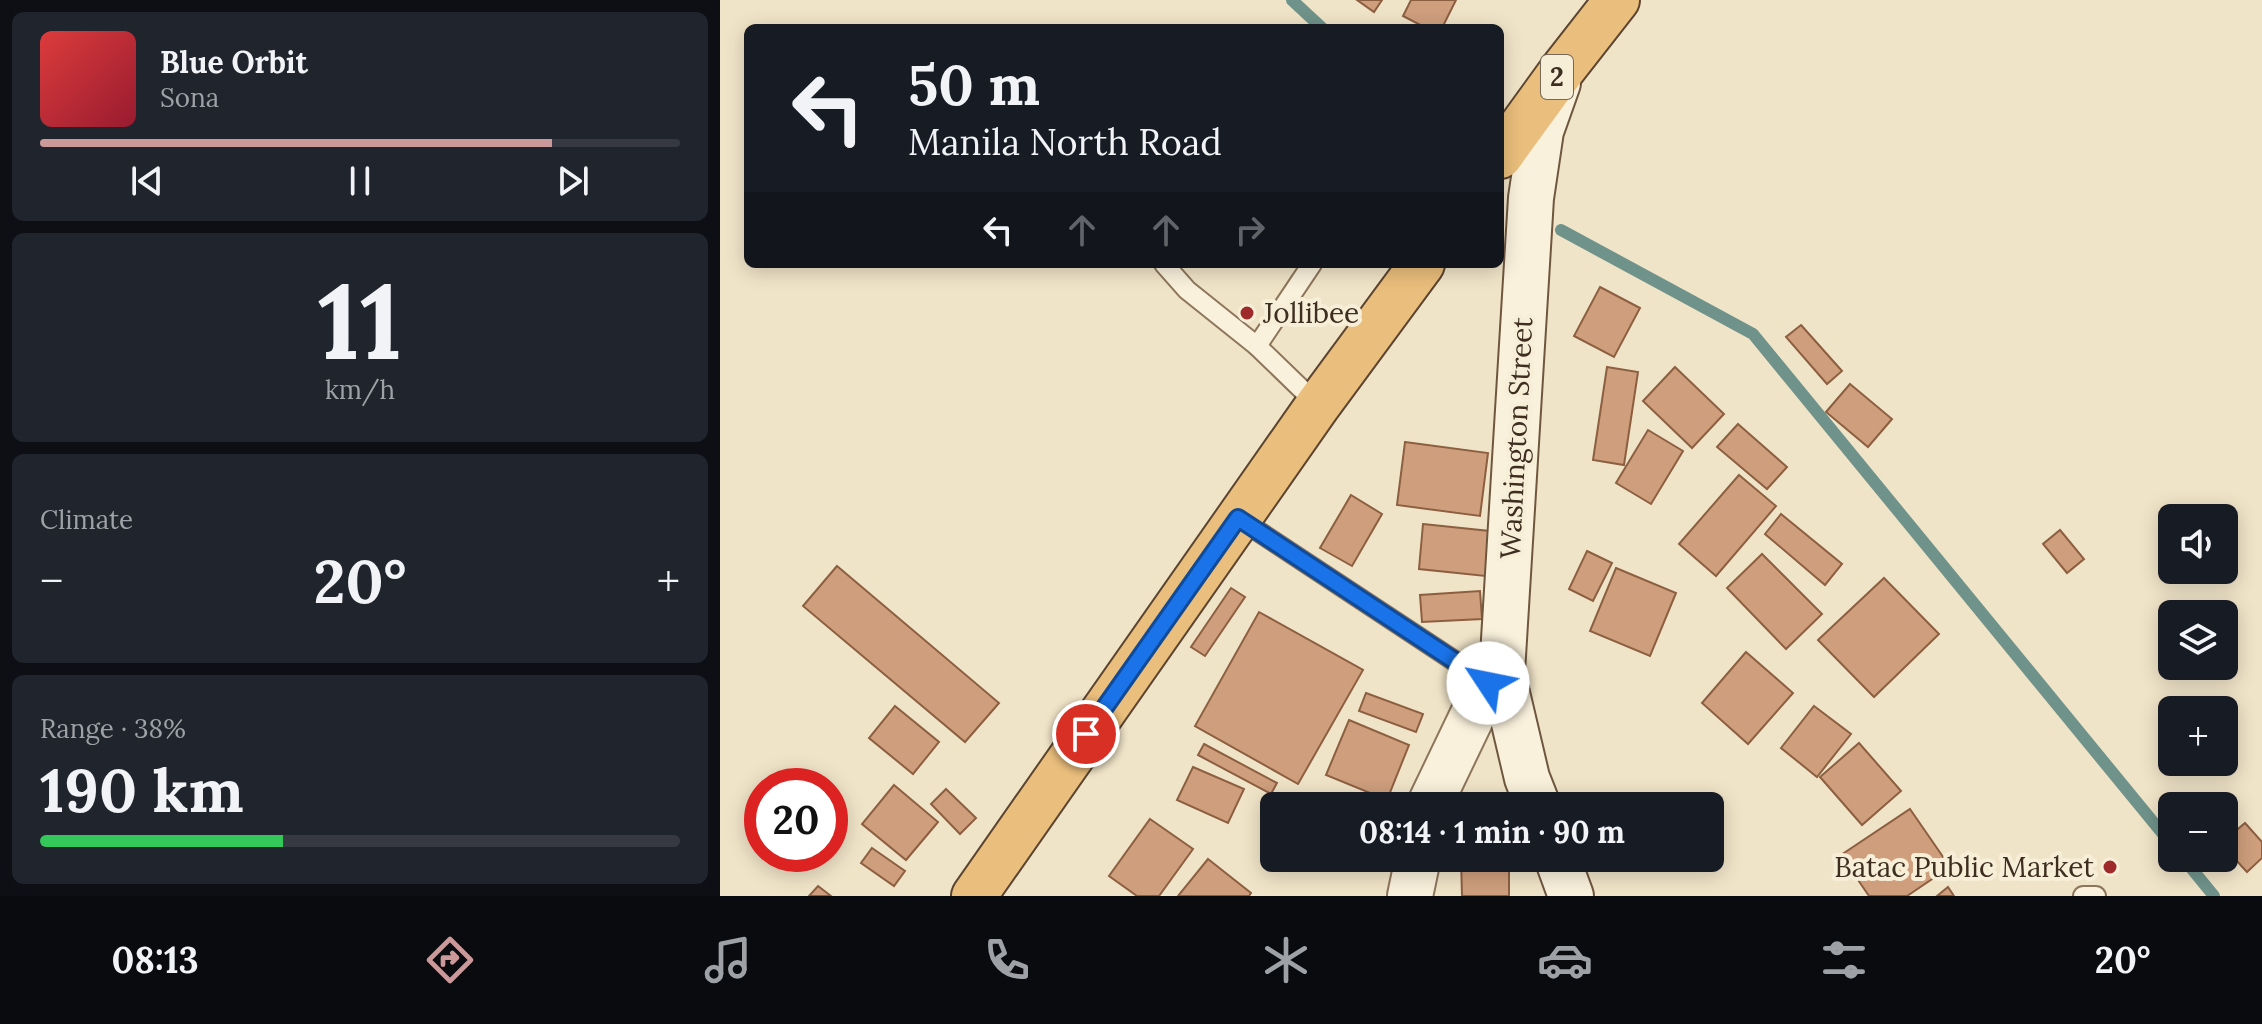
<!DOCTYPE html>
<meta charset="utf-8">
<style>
:root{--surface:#171b24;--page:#20242c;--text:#f1f3f6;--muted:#9ea1a6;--line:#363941;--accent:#cc999b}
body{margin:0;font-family:Lora,serif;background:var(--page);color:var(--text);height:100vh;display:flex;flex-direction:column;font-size:30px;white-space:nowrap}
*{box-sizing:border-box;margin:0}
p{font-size:26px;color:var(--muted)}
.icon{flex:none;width:44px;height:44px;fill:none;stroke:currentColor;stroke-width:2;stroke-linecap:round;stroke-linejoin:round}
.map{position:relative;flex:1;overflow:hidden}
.details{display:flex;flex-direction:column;gap:12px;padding:12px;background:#0d0f14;width:720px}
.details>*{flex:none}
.guide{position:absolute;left:24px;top:24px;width:760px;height:244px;border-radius:12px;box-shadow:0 4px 20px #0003;background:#171b24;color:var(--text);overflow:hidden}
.fabs{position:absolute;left:1438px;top:504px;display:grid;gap:16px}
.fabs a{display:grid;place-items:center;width:80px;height:80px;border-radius:12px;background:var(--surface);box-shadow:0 4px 20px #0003;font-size:40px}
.speed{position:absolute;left:24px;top:768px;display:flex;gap:16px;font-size:40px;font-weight:700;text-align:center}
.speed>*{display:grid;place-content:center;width:104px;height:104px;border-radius:50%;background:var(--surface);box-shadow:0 4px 20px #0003;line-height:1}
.speed .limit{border:12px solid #d22;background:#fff;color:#111}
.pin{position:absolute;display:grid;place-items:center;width:68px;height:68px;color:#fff;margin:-34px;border:4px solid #fff;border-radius:50%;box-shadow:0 2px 8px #0007}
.me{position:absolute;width:88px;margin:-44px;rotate:304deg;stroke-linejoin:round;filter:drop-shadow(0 0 6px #0008)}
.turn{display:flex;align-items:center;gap:28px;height:168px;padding:0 32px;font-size:36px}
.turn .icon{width:104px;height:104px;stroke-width:2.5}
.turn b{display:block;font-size:56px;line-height:68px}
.lanes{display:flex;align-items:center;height:76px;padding:0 32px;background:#0003;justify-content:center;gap:40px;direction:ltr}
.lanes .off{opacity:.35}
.big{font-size:60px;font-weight:700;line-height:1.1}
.details .widget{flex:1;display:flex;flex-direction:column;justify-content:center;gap:12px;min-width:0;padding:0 28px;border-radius:12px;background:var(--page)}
.details .dial{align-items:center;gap:0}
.dial b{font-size:104px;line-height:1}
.song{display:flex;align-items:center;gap:24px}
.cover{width:96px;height:96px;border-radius:12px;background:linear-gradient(135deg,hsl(0 70% 55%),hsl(350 70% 35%))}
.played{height:8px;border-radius:4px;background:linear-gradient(90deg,var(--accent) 80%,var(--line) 80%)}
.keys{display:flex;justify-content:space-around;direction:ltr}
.heat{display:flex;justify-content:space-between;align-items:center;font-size:44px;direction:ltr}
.charge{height:12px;border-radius:6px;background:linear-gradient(90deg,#34c759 38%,var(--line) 0)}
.trip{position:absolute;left:540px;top:792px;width:464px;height:80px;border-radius:12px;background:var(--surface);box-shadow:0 4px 20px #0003;font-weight:700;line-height:80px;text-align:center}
.menu{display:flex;height:128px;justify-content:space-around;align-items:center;background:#090b0e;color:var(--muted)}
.menu .icon{width:56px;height:56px}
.menu .on{color:var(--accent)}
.menu b{font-size:36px;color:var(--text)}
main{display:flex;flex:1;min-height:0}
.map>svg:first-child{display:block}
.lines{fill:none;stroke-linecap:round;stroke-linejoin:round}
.stream{stroke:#6f938a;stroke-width:12}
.building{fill:#cf9f7d;stroke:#8d5f41;stroke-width:2}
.service-casing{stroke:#8d765c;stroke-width:22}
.tertiary-casing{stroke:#8d765c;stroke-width:48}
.secondary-casing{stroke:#6f573f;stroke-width:48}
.trunk-casing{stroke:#5b4430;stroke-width:48}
.service{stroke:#faf1dc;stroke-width:18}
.tertiary{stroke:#faf1dc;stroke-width:44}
.secondary{stroke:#faf1dc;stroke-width:44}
.trunk{stroke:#eabe7c;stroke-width:44}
.route-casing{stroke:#114b97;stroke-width:20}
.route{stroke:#1a73e8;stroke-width:14}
.poi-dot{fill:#9e2a2b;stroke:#f7eed8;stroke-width:3}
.labels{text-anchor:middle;stroke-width:8;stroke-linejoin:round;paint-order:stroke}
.shield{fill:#f7eed8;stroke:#756857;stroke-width:2}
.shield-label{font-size:26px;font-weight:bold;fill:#3d2e20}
.poi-label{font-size:28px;fill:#3d2e20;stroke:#f7eed8;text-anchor:start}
.street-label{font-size:28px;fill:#3d2e20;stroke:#f7eed8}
</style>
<main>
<section class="details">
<div class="widget">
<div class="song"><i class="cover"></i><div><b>Blue Orbit</b><p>Sona</p></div></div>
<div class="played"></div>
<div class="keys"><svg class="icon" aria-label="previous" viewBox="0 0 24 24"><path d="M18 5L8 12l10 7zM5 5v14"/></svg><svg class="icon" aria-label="pause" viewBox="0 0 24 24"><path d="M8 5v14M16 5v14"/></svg><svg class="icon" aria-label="next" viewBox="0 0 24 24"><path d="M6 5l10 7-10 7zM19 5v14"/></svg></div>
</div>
<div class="widget dial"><b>11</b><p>km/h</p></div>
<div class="widget"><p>Climate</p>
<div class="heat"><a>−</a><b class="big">20°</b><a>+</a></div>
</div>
<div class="widget"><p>Range · 38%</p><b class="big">190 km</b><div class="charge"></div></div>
</section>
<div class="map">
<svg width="1542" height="896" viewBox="0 0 1542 896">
<rect width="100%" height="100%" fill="#f0e4c8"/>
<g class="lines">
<g class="stream">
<path d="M572 0 602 28"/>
<path d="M841 230 1033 334 1452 845"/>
<path d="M1463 858 1494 896"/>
</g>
</g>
<g class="building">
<path d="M637 0H662L654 12Z"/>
<path d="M691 0H736L722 28H706L683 16Z"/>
<path d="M880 287 920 308 894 357 854 336Z"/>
<path d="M1081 325 1122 371 1107 384 1066 337Z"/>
<path d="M887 367 918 372 904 465 873 460Z"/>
<path d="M955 367 1004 414 972 448 923 401Z"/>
<path d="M1130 384 1172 419 1148 447 1106 412Z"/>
<path d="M1018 424 1067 467 1047 489 997 447Z"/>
<path d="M928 430 963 451 931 504 896 483Z"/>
<path d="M685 442 768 453 760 516 677 505Z"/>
<path d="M1019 475 1056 506 996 576 959 544Z"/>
<path d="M631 495 662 514 632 566 600 548Z"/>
<path d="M1061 514 1122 564 1105 585 1045 534Z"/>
<path d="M703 524 779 532 775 577 699 569Z"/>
<path d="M1340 530 1364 559 1347 573 1323 544Z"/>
<path d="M867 551 892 563 873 601 849 589Z"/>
<path d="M1042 554 1102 614 1066 649 1007 588Z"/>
<path d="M117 566 279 703 245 742 83 606Z"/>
<path d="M896 568 956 593 930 656 870 631Z"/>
<path d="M1164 578 1219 634 1154 697 1098 640Z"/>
<path d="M511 588 525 597 485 656 471 647Z"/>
<path d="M760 591 762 619 702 622 700 595Z"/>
<path d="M539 612 643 670 578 784 475 726Z"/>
<path d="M1026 652 1073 693 1028 744 982 703Z"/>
<path d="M646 693 703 714 696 732 639 711Z"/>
<path d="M175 706 219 742 193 774 149 738Z"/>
<path d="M1094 706 1131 734 1097 777 1061 748Z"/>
<path d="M629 720 689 745 667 800 606 775Z"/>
<path d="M1139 743 1181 791 1142 825 1100 777Z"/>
<path d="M484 744 557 783 551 794 478 755Z"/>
<path d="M473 767 524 789 508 823 457 800Z"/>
<path d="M174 785 218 822 186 860 142 824Z"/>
<path d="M226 789 256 818 240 834 211 804Z"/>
<path d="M604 797 638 806H602Z"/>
<path d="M1190 809 1230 867 1187 896H1149L1121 855Z"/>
<path d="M430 819 473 849 439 896H417L389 876Z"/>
<path d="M1525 823 1542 842V858L1527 872 1504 847V841Z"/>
<path d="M152 848 185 871 174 886 141 863Z"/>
<path d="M741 858H789V896H742Z"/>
<path d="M488 859 531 893 529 896H458Z"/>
<path d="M98 886 111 896H89Z"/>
<path d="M1228 887 1234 896H1217Z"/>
</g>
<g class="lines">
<defs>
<g id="service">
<path d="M444 264 467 290 537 346 598 405"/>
<path d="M537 346 592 264"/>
<path d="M518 518 768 683"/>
<path d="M1363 896H1376"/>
</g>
<g id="tertiary">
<path d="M709 806 768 683 782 672"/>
<path d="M690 896 698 858"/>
</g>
<g id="secondary">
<path d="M818 806 807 778 782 672 811 198 821 131 838 83"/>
<path d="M837 858 851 896"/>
</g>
<g id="trunk">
<path d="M780 156 843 69 897 0"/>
<path d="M254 896 598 405 702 264"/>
</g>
</defs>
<use href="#service" class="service-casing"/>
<use href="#tertiary" class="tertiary-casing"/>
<use href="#secondary" class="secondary-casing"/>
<use href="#trunk" class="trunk-casing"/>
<use href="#service" class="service"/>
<use href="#tertiary" class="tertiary"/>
<use href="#secondary" class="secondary"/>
<use href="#trunk" class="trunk"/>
</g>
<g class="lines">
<defs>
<path id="route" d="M366 734 518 518 768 683"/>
</defs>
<use href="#route" class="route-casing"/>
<use href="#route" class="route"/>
</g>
<g class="poi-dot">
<circle cx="527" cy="313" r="8"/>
<circle cx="1390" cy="867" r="8"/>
</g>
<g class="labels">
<rect class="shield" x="821" y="55" width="32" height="44" rx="6"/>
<g class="shield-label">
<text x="837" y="86">2</text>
</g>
<g class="poi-label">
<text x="543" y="323">Jollibee</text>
<text x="1374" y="877" text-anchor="end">Batac Public Market</text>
</g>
<g class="street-label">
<text transform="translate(796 438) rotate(-87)" y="10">Washington Street</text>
</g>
</g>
</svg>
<div class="fabs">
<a><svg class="icon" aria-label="sound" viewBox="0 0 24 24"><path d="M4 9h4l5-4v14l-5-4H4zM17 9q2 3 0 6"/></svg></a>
<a><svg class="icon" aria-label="layers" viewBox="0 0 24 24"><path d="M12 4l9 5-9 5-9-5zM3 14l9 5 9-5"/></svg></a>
<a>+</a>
<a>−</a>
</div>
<div class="speed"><div class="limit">20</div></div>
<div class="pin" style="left:366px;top:734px;background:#d93025"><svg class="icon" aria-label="arrive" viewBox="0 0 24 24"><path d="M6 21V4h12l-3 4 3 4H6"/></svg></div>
<svg class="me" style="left:768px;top:683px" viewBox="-20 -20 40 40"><circle r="19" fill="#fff"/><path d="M0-13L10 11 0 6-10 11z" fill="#1a73e8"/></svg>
<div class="trip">08:14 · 1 min · 90 m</div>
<div class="guide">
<div class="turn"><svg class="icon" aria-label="left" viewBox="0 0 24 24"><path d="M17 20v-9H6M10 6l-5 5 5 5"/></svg><div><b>50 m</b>Manila North Road</div></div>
<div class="lanes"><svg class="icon" aria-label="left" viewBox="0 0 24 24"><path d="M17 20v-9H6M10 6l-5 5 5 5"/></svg><svg class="icon off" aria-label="ahead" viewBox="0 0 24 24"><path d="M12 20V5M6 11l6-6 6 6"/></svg><svg class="icon off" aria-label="ahead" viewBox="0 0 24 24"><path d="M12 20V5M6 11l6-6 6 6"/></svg><svg class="icon off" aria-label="right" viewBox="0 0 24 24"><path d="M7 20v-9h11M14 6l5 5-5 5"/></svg></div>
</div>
</div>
</main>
<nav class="menu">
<b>08:13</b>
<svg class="icon on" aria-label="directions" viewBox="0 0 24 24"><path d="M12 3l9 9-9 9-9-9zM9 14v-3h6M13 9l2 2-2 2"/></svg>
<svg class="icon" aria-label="music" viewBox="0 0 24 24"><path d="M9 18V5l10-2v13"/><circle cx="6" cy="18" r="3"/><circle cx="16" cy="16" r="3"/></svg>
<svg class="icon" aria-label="phone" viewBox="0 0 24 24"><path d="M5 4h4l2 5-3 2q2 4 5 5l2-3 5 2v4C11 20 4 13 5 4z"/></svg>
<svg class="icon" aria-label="climate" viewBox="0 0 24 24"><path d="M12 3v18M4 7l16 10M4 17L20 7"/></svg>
<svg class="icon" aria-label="car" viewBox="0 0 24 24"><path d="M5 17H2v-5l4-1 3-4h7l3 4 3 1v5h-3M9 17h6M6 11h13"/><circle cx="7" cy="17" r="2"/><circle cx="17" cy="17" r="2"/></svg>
<svg class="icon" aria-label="filters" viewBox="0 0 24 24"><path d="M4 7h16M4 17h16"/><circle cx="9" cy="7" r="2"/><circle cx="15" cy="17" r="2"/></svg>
<b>20°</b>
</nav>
